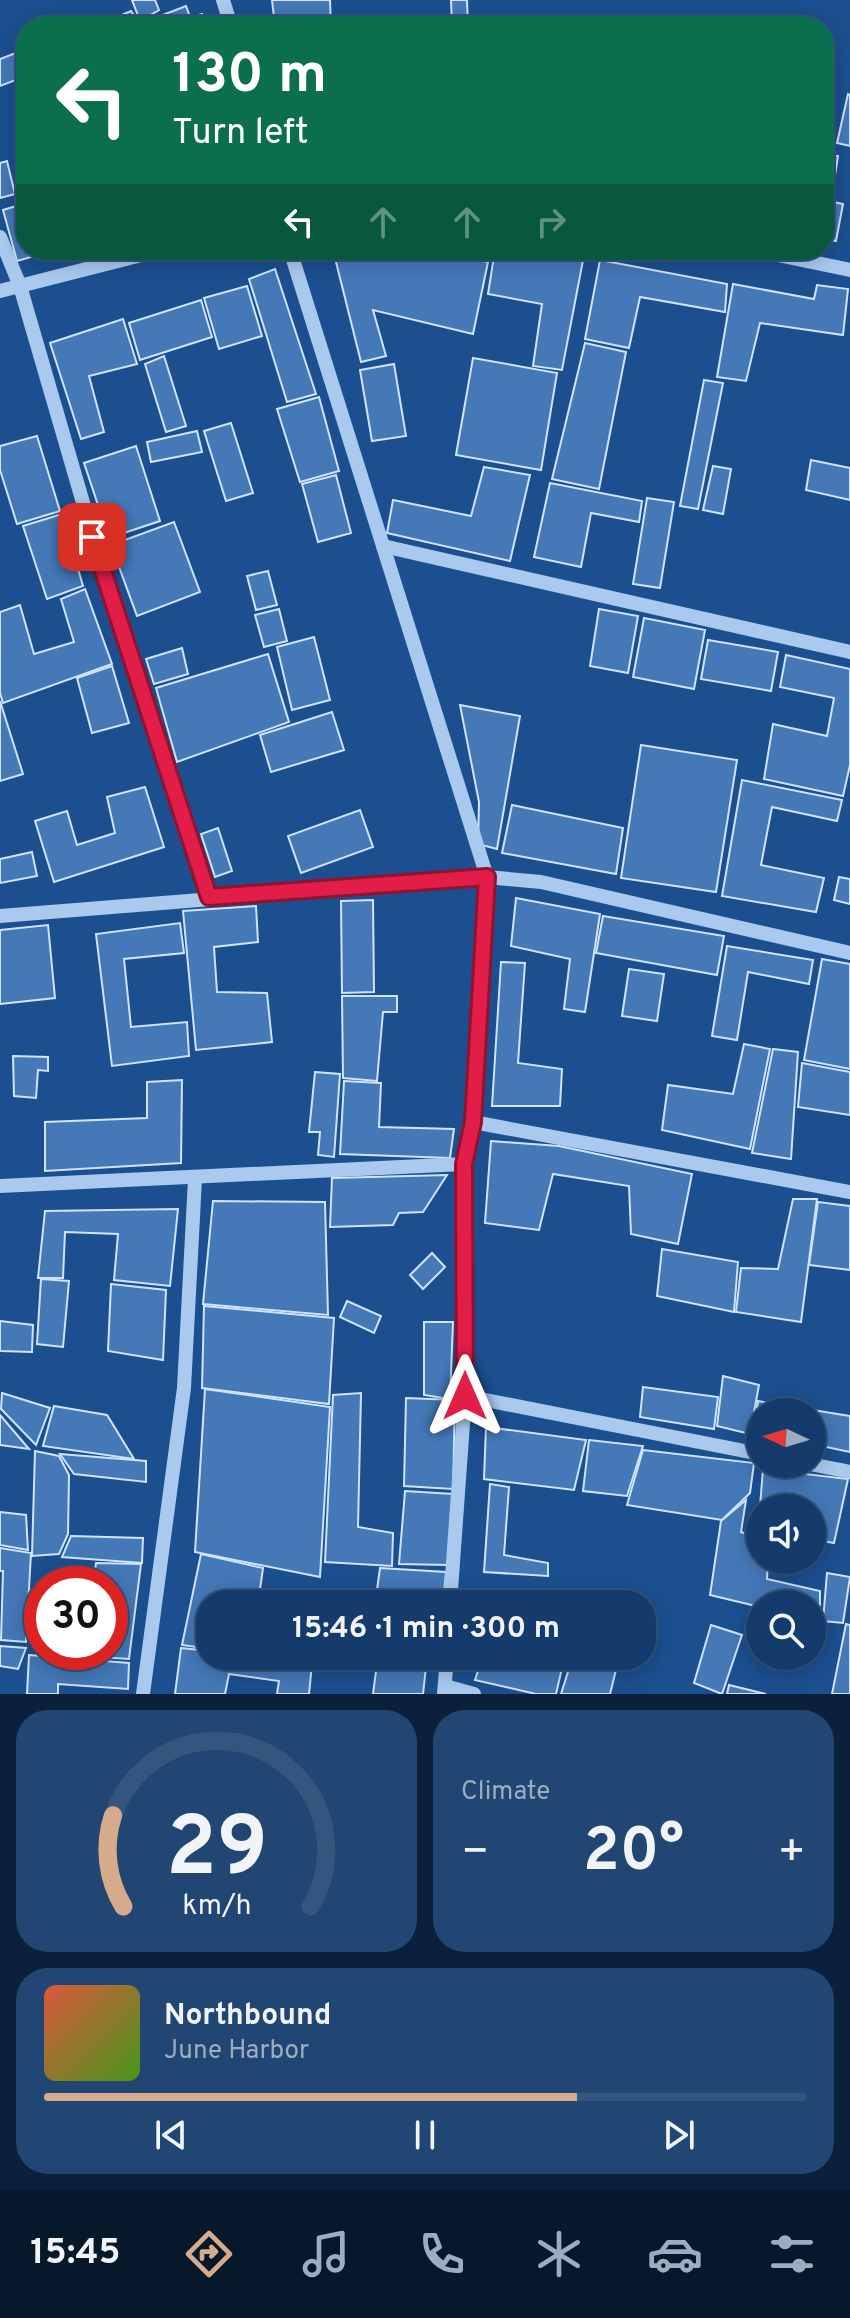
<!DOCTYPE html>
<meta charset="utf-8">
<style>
:root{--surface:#143b6b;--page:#214673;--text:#f1f3f6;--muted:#9dadc1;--line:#33557e;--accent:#d6ab8b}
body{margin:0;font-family:Overpass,sans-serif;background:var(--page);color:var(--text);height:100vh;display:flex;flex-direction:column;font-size:30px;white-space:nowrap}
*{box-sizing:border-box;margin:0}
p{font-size:26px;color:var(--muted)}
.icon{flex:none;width:44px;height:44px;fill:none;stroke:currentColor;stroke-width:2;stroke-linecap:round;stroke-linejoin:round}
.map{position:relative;height:1694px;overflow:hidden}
.panel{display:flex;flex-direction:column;gap:16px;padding:16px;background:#0b203b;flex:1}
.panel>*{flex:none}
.top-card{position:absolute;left:16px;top:16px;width:818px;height:244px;border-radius:32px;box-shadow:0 4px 20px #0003,0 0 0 2px var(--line);background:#0b6e4f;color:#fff;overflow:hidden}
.needle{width:52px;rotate:274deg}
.fabs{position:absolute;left:746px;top:1398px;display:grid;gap:16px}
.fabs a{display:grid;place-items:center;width:80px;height:80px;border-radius:50%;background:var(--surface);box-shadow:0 4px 20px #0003,0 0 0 2px var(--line);font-size:40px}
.speed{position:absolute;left:24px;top:1566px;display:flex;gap:16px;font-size:40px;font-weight:700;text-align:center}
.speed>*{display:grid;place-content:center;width:104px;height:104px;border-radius:50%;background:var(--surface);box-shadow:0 4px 20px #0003,0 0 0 2px var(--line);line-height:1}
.speed .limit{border:12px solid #d22;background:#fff;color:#111}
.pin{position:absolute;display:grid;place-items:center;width:68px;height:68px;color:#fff;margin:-34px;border-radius:16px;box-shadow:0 4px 12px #0006}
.me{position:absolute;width:88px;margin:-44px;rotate:0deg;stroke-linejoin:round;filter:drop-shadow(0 0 6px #0008)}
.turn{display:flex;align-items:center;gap:28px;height:168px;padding:0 24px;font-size:36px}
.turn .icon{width:104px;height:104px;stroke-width:2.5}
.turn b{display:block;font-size:56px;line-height:68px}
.lanes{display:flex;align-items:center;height:76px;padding:0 24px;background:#0003;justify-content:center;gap:40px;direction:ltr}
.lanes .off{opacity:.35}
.big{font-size:60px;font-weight:700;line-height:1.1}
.panel .widget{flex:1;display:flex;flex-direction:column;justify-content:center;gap:12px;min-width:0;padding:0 28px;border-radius:32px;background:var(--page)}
.panel .dial{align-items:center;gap:0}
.dial svg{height:208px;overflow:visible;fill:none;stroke:var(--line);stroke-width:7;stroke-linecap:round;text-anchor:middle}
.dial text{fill:var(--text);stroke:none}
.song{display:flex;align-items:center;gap:24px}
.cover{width:96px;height:96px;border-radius:12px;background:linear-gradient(135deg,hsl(10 70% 55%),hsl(100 70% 35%))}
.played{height:8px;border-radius:4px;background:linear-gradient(90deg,var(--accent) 70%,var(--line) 70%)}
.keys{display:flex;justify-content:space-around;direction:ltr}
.heat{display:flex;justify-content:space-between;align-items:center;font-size:44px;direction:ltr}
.panel .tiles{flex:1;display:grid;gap:16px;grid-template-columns:1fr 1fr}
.widget:last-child{grid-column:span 2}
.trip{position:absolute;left:196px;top:1590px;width:460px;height:80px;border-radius:32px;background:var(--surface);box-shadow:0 4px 20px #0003,0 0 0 2px var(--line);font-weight:700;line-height:80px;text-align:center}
.dock{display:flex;height:128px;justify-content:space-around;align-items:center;background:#08182b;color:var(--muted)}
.dock .icon{width:56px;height:56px}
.dock .current{color:var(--accent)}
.dock b{font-size:36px;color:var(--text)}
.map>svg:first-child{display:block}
.building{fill:#4478b7;stroke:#cfe3fa;stroke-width:2}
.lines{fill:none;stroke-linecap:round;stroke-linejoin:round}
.minor{stroke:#a9c9ee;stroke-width:14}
.route-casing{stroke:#92132f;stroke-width:20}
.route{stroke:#e11d48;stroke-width:14}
</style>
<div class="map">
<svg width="850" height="1694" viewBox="0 0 850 1694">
<rect width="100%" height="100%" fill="#1b4f8f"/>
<g class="building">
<path d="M132 0H155L159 10 140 21Z"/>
<path d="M272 0H330L331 26H275Z"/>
<path d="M451 0H467L468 26H452Z"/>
<path d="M186 6 192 22 180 26H134Z"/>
<path d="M131 11 138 21 129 26H96Z"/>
<path d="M202 14 205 26H173L172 22Z"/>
<path d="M26 49V76L0 86V59Z"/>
<path d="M848 94 850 95V146L837 143Z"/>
<path d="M824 154 838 156 834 182 824 181Z"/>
<path d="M7 161 15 194 0 198V163Z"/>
<path d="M824 200 843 204 836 241 824 239Z"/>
<path d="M26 203V250H55L17 261 3 210Z"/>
<path d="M333 250H423L488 262 473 334 373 310 386 356 361 362Z"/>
<path d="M495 250H561L584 255 562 370 533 366 542 304 488 294Z"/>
<path d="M600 260 727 284 725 312 640 297 629 348 585 339Z"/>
<path d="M275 269 316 394 287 402 249 279Z"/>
<path d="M733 284 814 299 817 285 848 289 843 335 760 323 746 381 717 377Z"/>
<path d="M247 286 262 336 219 349 204 298Z"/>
<path d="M201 300 212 337 140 360 129 323Z"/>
<path d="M123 319 137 364 89 376 104 432 81 439 50 343Z"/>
<path d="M585 343 626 352 599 489 552 479Z"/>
<path d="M164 356 186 426 166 432 145 364Z"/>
<path d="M473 358 557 373 541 470 456 455Z"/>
<path d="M394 364 406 436 372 441 360 370Z"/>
<path d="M704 380 723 383 698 509 680 506Z"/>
<path d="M319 397 339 471 300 482 277 409Z"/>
<path d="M231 423 253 493 226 501 204 431Z"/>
<path d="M197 431 202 452 151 462 147 442Z"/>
<path d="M37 436 60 511 17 524 0 470V446Z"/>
<path d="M136 446 160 521 109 538 84 463Z"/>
<path d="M811 460 850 468V500L806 490Z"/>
<path d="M713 466 731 469 723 514 703 510Z"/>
<path d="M484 467 530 475 510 561 387 533 393 500 471 516Z"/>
<path d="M336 475 351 533 318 542 302 484Z"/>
<path d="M550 483 642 501 639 522 591 513 581 567 534 557Z"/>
<path d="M647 498 674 502 660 588 633 584Z"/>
<path d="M62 514 83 586 47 599 23 526Z"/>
<path d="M174 522 200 592 137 616 111 545Z"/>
<path d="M268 571 277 605 256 610 247 576Z"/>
<path d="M85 589 112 664 3 703 0 693V612L20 605 34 654 74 642 61 599Z"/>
<path d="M279 609 287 641 264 647 255 615Z"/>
<path d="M599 609 638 616 628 673 590 666Z"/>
<path d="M644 618 705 630 694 689 633 677Z"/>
<path d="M314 637 330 700 292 710 277 647Z"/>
<path d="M708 640 778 652 771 691 701 679Z"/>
<path d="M182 648 188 674 154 684 146 659Z"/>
<path d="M268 654 289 722 177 762 156 688Z"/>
<path d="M786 655 850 669V765L843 796 764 779 773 724 827 736 834 698 780 687Z"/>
<path d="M112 666 129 723 92 733 77 678Z"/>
<path d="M0 701 23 774 0 781Z"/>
<path d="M460 705 520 716 497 849 478 844 479 802Z"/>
<path d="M332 712 344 750 271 772 260 735Z"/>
<path d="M641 745 737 760 716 892 621 878Z"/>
<path d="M742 780 842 800 837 821 772 807 761 865 824 878 816 912 722 896Z"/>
<path d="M145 787 164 847 54 882 35 821 67 811 77 845 115 833 107 797Z"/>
<path d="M512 805 623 828 616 874 502 853Z"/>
<path d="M360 810 373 847 301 873 288 836Z"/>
<path d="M218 828 232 871 215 877 201 834Z"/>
<path d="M32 852 37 876 0 883V859Z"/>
<path d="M839 877 850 879V904L834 900Z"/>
<path d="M516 898 600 914 585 1012 564 1009 570 959 511 946Z"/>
<path d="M373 900 374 992 342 993 341 901Z"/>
<path d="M256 906 258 942 214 947 217 992 267 993 272 1042 196 1050 183 911Z"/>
<path d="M603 916 724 936 717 975 596 953Z"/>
<path d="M180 923 184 953 124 959 131 1027 187 1022 189 1056 112 1066 96 934Z"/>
<path d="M48 925 55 998 0 1004V930Z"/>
<path d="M727 946 813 960 809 984 748 972 737 1040 712 1036Z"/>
<path d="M822 959 850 964V1069L804 1060Z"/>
<path d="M501 962 525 963 518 1063 562 1069 560 1106H492Z"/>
<path d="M629 969 664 974 657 1021 622 1016Z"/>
<path d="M342 996H397V1012H383L377 1081 343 1078Z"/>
<path d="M744 1044 770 1049 750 1149 662 1130 668 1085 733 1094Z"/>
<path d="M773 1049 798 1052 791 1159 752 1153Z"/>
<path d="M13 1056 48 1057V1071L38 1070 36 1098 14 1096Z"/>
<path d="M802 1063 850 1072V1115L798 1107Z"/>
<path d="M315 1072 340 1074 334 1157 318 1155 320 1132H309Z"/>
<path d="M182 1080 181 1163 45 1171V1122L147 1118V1082Z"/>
<path d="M344 1081 381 1083 379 1127 454 1129 450 1158 340 1154Z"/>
<path d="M491 1141 559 1146 692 1174 678 1244 631 1234 629 1186 553 1174 539 1230 485 1223Z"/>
<path d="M447 1175 423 1212 399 1213 393 1225 330 1227 332 1178Z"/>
<path d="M793 1199H817L801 1322 736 1312 741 1268 778 1269Z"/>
<path d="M213 1201 325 1202 328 1315 203 1304Z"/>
<path d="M818 1202 850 1206V1270L809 1265Z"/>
<path d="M178 1209 170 1286 114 1280 118 1234 65 1232 63 1278H38L45 1211Z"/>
<path d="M662 1249 738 1262 734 1312 657 1296Z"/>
<path d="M432 1253 445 1267 423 1289 410 1275Z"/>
<path d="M41 1279 69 1281 63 1347 37 1344Z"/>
<path d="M111 1284 166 1290 163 1360 108 1351Z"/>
<path d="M347 1301 381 1316 374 1333 340 1317Z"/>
<path d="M204 1306 334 1318 329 1404 202 1388Z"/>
<path d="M0 1321 33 1325 32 1352 0 1351Z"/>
<path d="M424 1322H453L450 1399 424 1395Z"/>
<path d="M723 1376 759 1385 750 1434 717 1426Z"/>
<path d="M643 1387 718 1397 714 1429 640 1417Z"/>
<path d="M205 1389 330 1407 320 1577 195 1552Z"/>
<path d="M2 1393 50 1408 36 1445 1 1409Z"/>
<path d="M361 1393 358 1527 393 1533 392 1566 325 1562 333 1395Z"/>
<path d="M406 1398 455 1400 453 1489 404 1486Z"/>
<path d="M758 1401 850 1416V1452L812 1444V1412H760V1434L753 1433Z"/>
<path d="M54 1406 107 1415 134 1459 43 1446Z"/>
<path d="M0 1415 29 1449 0 1445Z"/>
<path d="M486 1427 586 1440 574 1490 484 1479Z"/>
<path d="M589 1440 643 1446 627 1496 583 1491Z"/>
<path d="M643 1450 754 1463 750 1493 722 1520 627 1505Z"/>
<path d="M35 1451 59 1456 69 1475 68 1534 59 1554 32 1556Z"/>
<path d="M60 1454 146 1461V1482L74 1474Z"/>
<path d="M763 1469 848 1479 834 1543 812 1539V1508H760L758 1531Z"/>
<path d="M490 1484 509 1487 504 1555 548 1563V1576L484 1572Z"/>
<path d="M405 1491 453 1494 448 1565 399 1564Z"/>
<path d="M746 1500 741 1532 760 1538V1560H768L767 1579 820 1591V1621L812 1619V1604L760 1607 710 1595 721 1521Z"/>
<path d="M0 1512 26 1515 28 1550 0 1545Z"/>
<path d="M71 1536 143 1538 142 1563 62 1557Z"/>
<path d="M0 1548 31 1553 26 1642 1 1640 3 1571H0Z"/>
<path d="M201 1554 263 1568 258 1604H210V1649L182 1645Z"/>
<path d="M96 1563 141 1564 129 1659 84 1656V1652H110V1584H93Z"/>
<path d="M380 1568 446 1572 443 1604H375Z"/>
<path d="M827 1573 850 1577 843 1623 823 1621Z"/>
<path d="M846 1624 850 1625V1694H832Z"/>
<path d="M711 1625 742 1635 722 1694 694 1683Z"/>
<path d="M0 1646 26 1648 18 1669 0 1666Z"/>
<path d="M181 1648 210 1651V1656H248L312 1664 309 1694H277L279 1681 229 1674 225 1694H175Z"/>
<path d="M29 1655 129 1663 128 1689 58 1684V1694H27Z"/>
<path d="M378 1656 427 1658 423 1694H373Z"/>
<path d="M483 1656 562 1668 556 1694H536L475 1680Z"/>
<path d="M573 1656H596L618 1662 610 1694H561Z"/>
<path d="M729 1685 766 1694H727Z"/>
</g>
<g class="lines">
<g class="minor">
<path d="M223 0 231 26"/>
<path d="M0 237 20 286 118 623 209 897"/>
<path d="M290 250 487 877 473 1122 464 1164 465 1396 450 1604"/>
<path d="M755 250 850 270"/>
<path d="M0 291 161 250"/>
<path d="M383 546 850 652"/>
<path d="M0 916 487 877 541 882 850 953"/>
<path d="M473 1122 850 1192"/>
<path d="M0 1186 464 1164"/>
<path d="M465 1396 760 1454"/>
<path d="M810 1464 850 1472"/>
<path d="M445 1686 474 1694"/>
<path d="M143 1694 184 1388 195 1179"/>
<path d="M444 1694 447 1656"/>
</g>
</g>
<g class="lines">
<defs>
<path id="route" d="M92 537 209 897 487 877 473 1122 464 1164 465 1396"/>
</defs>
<use href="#route" class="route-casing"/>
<use href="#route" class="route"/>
</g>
</svg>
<div class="fabs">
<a><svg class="needle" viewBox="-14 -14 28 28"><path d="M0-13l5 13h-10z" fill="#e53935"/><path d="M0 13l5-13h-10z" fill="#9dadc1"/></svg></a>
<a><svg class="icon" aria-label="sound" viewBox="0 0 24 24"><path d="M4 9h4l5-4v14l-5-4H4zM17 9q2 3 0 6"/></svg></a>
<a><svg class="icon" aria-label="search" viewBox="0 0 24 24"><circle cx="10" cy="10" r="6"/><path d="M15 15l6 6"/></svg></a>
</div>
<div class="speed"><div class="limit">30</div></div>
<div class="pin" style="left:92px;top:537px;background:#d93025"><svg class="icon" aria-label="arrive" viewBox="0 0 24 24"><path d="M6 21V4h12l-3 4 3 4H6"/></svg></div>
<svg class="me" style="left:465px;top:1396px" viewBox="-20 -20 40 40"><path d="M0-17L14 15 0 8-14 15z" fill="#e11d48" stroke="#fff" stroke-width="4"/></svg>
<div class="trip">15:46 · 1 min · 300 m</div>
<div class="top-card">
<div class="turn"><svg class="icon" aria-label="left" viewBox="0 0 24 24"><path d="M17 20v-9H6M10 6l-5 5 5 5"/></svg><div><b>130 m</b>Turn left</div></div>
<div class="lanes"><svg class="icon" aria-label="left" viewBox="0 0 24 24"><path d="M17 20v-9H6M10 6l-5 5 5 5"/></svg><svg class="icon off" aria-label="ahead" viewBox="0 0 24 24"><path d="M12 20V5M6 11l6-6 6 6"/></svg><svg class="icon off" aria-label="ahead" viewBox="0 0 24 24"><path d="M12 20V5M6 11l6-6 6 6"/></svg><svg class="icon off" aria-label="right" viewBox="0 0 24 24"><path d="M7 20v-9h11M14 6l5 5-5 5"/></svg></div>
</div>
</div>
<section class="panel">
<div class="tiles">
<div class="widget dial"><svg viewBox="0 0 100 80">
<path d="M14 69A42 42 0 1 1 86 69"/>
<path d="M14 69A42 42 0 0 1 10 34" stroke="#d6ab8b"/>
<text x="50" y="56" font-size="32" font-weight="700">29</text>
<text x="50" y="72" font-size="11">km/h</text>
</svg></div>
<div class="widget"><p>Climate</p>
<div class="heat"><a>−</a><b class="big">20°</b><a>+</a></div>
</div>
<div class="widget">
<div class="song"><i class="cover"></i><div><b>Northbound</b><p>June Harbor</p></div></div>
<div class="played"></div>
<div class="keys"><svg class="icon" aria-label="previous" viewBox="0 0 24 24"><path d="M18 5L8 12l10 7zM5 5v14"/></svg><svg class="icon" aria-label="pause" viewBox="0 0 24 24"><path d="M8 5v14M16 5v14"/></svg><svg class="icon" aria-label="next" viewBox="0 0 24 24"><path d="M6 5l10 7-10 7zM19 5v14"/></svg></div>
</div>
</div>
</section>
<nav class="dock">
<b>15:45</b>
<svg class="icon current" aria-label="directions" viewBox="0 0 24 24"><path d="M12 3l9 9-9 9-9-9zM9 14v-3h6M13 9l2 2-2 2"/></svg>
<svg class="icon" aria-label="music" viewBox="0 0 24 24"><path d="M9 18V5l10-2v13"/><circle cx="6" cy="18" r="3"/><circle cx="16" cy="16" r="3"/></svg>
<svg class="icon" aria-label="phone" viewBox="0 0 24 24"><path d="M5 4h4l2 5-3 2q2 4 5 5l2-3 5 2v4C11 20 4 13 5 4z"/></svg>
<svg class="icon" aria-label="climate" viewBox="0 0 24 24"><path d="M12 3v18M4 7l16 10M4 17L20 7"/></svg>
<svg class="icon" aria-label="car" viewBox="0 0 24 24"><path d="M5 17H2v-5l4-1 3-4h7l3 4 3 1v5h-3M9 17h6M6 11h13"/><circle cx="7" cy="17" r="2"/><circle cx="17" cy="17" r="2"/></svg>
<svg class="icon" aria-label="filters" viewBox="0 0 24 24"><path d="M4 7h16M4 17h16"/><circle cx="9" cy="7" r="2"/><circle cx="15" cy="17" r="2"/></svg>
</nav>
